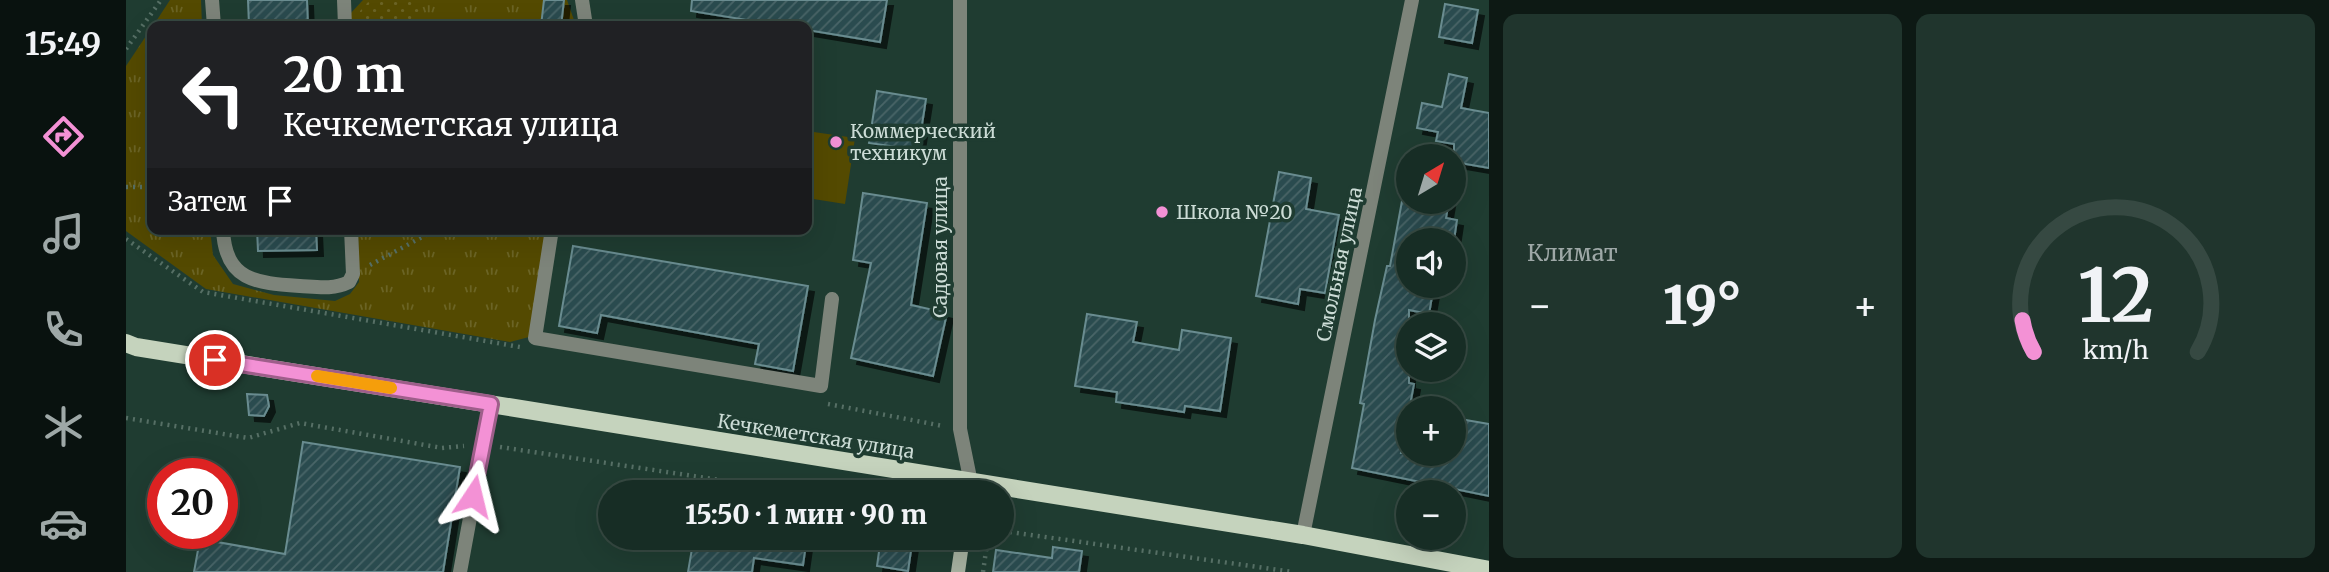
<!DOCTYPE html>
<html lang="ru">
<meta charset="utf-8">
<style>
:root{--surface:#172d25;--page:#20352d;--text:#f1f3f6;--muted:#9ea8a7;--line:#364942;--accent:#f391d5}
body{margin:0;font-family:Merriweather,serif;background:var(--page);color:var(--text);height:100vh;display:flex;flex-direction:column;font-size:26px;white-space:nowrap}
*{box-sizing:border-box;margin:0}
p{font-size:23px;color:var(--muted)}
.icon{flex:none;width:38px;height:38px;fill:none;stroke:currentColor;stroke-width:2;stroke-linecap:round;stroke-linejoin:round}
.map{position:relative;flex:1;overflow:hidden}
.side{display:flex;flex-direction:column;gap:14px;padding:14px;background:#0d1914;width:840px}
.side>*{flex:none}
.guide{position:absolute;left:21px;top:21px;width:665px;height:214px;border-radius:14px;box-shadow:0 7px 28px #0002,0 0 0 2px var(--line);background:#202124;color:#fff;overflow:hidden}
.needle{width:46px;rotate:38deg}
.controls{position:absolute;left:1270px;top:144px;display:grid;gap:14px}
.controls a{display:grid;place-items:center;width:70px;height:70px;border-radius:50%;background:var(--surface);box-shadow:0 7px 28px #0002,0 0 0 2px var(--line);font-size:35px}
.speed{position:absolute;left:21px;top:458px;display:flex;gap:14px;font-size:35px;font-weight:700;text-align:center}
.speed>*{display:grid;place-content:center;width:91px;height:91px;border-radius:50%;background:var(--surface);box-shadow:0 7px 28px #0002,0 0 0 2px var(--line);line-height:1}
.speed .limit{border:10px solid #d22;background:#fff;color:#111}
.pin{position:absolute;display:grid;place-items:center;width:60px;height:60px;color:#fff;margin:-30px;border:4px solid #fff;border-radius:50%;box-shadow:0 2px 7px #0007}
.me{position:absolute;width:77px;margin:-38px;rotate:10deg;stroke-linejoin:round;filter:drop-shadow(0 0 5px #0008)}
.turn{display:flex;align-items:center;gap:24px;height:147px;padding:0 21px;font-size:32px}
.turn .icon{width:91px;height:91px;stroke-width:2.5}
.turn b{display:block;font-size:49px;line-height:60px}
.then{display:flex;align-items:center;height:66px;padding:0 21px;background:#0003;gap:14px;font-size:26px}
.big{font-size:52px;font-weight:800;line-height:1.1}
.side .card{flex:1;display:flex;flex-direction:column;justify-content:center;gap:10px;min-width:0;padding:0 24px;border-radius:14px;background:var(--page)}
.side .dial{align-items:center;gap:0}
.dial svg{height:182px;overflow:visible;fill:none;stroke:var(--line);stroke-width:7;stroke-linecap:round;text-anchor:middle}
.dial text{fill:var(--text);stroke:none}
.heat{display:flex;justify-content:space-between;align-items:center;font-size:38px;direction:ltr}
.side .tiles{flex:1;display:grid;gap:14px;grid-template-columns:repeat(2,1fr)}
.trip{position:absolute;left:472px;top:480px;width:416px;height:70px;border-radius:35px;background:var(--surface);box-shadow:0 7px 28px #0002,0 0 0 2px var(--line);font-weight:800;line-height:70px;text-align:center}
main{display:flex;flex:1;min-height:0}
.dock{display:flex;flex-direction:column;width:126px;justify-content:space-around;align-items:center;background:#09120f;color:var(--muted)}
.dock .icon{width:49px;height:49px}
.dock .selected{color:var(--accent)}
.dock b{font-size:32px;color:var(--text)}
.map>svg:first-child{display:block}
.grass{fill:url(#grass-tufts)}
.park{fill:url(#park-dots)}
.pitch{fill:#544a01}
.building{fill:url(#building-hatch);stroke:#698c90;stroke-width:2;filter:url(#shadow)}
.lines{fill:none;stroke-linecap:round;stroke-linejoin:round}
.path{stroke:#566f65;stroke-width:4.5;stroke-dasharray:2 5;stroke-linecap:butt}
.service{stroke:#7d847a;stroke-width:14}
.minor{stroke:#7d847a;stroke-width:14}
.secondary{stroke:#a6b1a0;stroke-width:14}
.primary{stroke:#c5d3bd;stroke-width:18}
.route-casing{stroke:#9e5e8a;stroke-width:18}
.route{stroke:#f391d5;stroke-width:12}
.slow{stroke:#f59e0b;stroke-width:12}
.poi-dot{fill:#f391d5;stroke:#1f3c31;stroke-width:2.5}
.labels{text-anchor:middle;stroke-width:7;stroke-linejoin:round;paint-order:stroke}
.poi-label{font-size:19px;fill:#ccdcd6;stroke:#1f3c31;text-anchor:start}
.street-label{font-size:19px;fill:#ccdcd6;stroke:#1f3c31}
</style>
<main>
<nav class="dock">
<b>15:49</b>
<svg class="icon selected" aria-label="directions" viewBox="0 0 24 24"><path d="M12 3l9 9-9 9-9-9zM9 14v-3h6M13 9l2 2-2 2"/></svg>
<svg class="icon" aria-label="music" viewBox="0 0 24 24"><path d="M9 18V5l10-2v13"/><circle cx="6" cy="18" r="3"/><circle cx="16" cy="16" r="3"/></svg>
<svg class="icon" aria-label="phone" viewBox="0 0 24 24"><path d="M5 4h4l2 5-3 2q2 4 5 5l2-3 5 2v4C11 20 4 13 5 4z"/></svg>
<svg class="icon" aria-label="climate" viewBox="0 0 24 24"><path d="M12 3v18M4 7l16 10M4 17L20 7"/></svg>
<svg class="icon" aria-label="car" viewBox="0 0 24 24"><path d="M5 17H2v-5l4-1 3-4h7l3 4 3 1v5h-3M9 17h6M6 11h13"/><circle cx="7" cy="17" r="2"/><circle cx="17" cy="17" r="2"/></svg>
</nav>
<div class="map">
<svg width="1363" height="572" viewBox="0 0 1363 572">
<defs>
<pattern id="grass-tufts" width="24" height="20" patternUnits="userSpaceOnUse" patternTransform="scale(1.75)"><rect width="24" height="20" fill="#544a01"/><path d="M3 7l-1-3M5 7V3M7 7l1-3M15 17l-1-3M17 17v-4M19 17l1-3" fill="none" stroke="#6b6425"/></pattern>
<pattern id="park-dots" width="8" height="8" patternUnits="userSpaceOnUse" patternTransform="scale(1.75)"><rect width="8" height="8" fill="#544a01"/><path d="M2 2h.1M6 6h.1" fill="none" stroke="#6b6425" stroke-width="1.8" stroke-linecap="round"/></pattern>
<pattern id="building-hatch" width="6" height="6" patternUnits="userSpaceOnUse" patternTransform="scale(1.75)"><rect width="6" height="6" fill="#2b4c4f"/><path d="M-1 1l2-2M0 6l6-6M5 7l2-2" fill="none" stroke="#496568"/></pattern>
<filter id="shadow"><feDropShadow dx="6" dy="6" stdDeviation="0" flood-color="#0009"/></filter>
</defs>
<rect width="100%" height="100%" fill="#1f3c31"/>
<g class="grass">
<path d="M44 0H75L76 26H27Z"/>
<path d="M237 0H441L450 26H224V14Z"/>
<path d="M26 27V229H84L87 255 107 284 148 295 209 301 224 294 233 282 232 229H421L403 337 384 342 80 289 0 231V66Z"/>
</g>
<path class="park" d="M244 0H294V26H235L234 11Z"/>
<path class="pitch" d="M681 131 729 138 719 204 681 198Z"/>
<g class="building">
<path d="M122 0H181L182 26H123Z"/>
<path d="M418 0H438L435 26H415Z"/>
<path d="M566 0H761L754 42 681 30V26H658L565 11Z"/>
<path d="M1319 4 1352 10 1346 43 1313 37Z"/>
<path d="M1323 74 1341 78 1335 108 1363 113V168L1328 162V144L1310 141 1312 132 1291 128 1296 103 1316 107Z"/>
<path d="M751 91 800 99 792 150 743 143Z"/>
<path d="M1153 172 1185 178 1180 209 1213 215 1199 293 1174 289 1172 304 1130 296Z"/>
<path d="M737 193 801 203 785 305 821 313 807 376 725 358 745 263 727 260Z"/>
<path d="M1276 201H1323L1320 218 1331 220 1328 240H1283V285H1308L1303 314 1283 310V383L1288 384 1275 453H1328V418L1363 424V496L1226 468 1238 404 1234 403 1249 320 1261 266H1264Z"/>
<path d="M131 229H190L191 250 132 251Z"/>
<path d="M447 246 682 286 667 371 629 364 633 344 475 315 471 333 433 326Z"/>
<path d="M961 314 1011 322 1007 342 1053 350 1056 330 1105 338 1094 411 1059 406 1058 412 990 402 991 392 949 386Z"/>
<path d="M121 394 141 395 143 406 138 416 123 415Z"/>
<path d="M177 442 334 467 317 572H68L74 539 159 554Z"/>
<path d="M568 537H681L677 565 628 558 626 572H562Z"/>
<path d="M755 537H787L782 571 751 566Z"/>
<path d="M927 547 956 551 953 572H867L870 550 926 558Z"/>
</g>
<g class="lines">
<g class="path">
<path d="M0 49 35 0"/>
<path d="M0 187H26"/>
<path d="M0 239 77 292 394 347"/>
<path d="M244 265 311 229"/>
<path d="M702 404 817 426"/>
<path d="M0 418 122 438 174 423 316 448 338 446"/>
<path d="M374 447 674 492"/>
<path d="M877 531 1167 572"/>
<path d="M857 572 862 537"/>
</g>
<g class="service">
<path d="M86 0 88 26"/>
<path d="M218 0 219 26"/>
<path d="M456 0 460 26"/>
<path d="M97 229C99 281 130 283 174 286 191 287 207 290 223 282L227 274 225 229"/>
<path d="M426 229 409 338 695 386 706 299"/>
<path d="M334 572 365 404"/>
</g>
<g class="minor">
<path d="M834 0V429L845 483"/>
<path d="M1177 535 1286 0"/>
</g>
<path class="secondary" d="M832 572 837 537"/>
<path class="primary" d="M0 343 10 347 1177 535 1363 570"/>
</g>
<g class="lines">
<defs>
<path id="route" d="M89 360 365 404 347 496"/>
</defs>
<use href="#route" class="route-casing"/>
<use href="#route" class="route"/>
<path class="slow" d="M191 376 265 388"/>
</g>
<g class="poi-dot">
<circle cx="710" cy="142" r="7"/>
<circle cx="1036" cy="212" r="7"/>
</g>
<g class="labels">
<g class="poi-label">
<text x="724" y="138">Коммерческий<tspan x="724" dy="22">техникум</tspan></text>
<text x="1050" y="219">Школа №20</text>
</g>
<g class="street-label">
<text transform="translate(814 247) rotate(-90)" y="7">Садовая улица</text>
<text transform="translate(1213 264) rotate(-78)" y="7">Смольная улица</text>
<text transform="translate(690 436) rotate(9)" y="7">Кечкеметская улица</text>
</g>
</g>
</svg>
<div class="controls">
<a><svg class="needle" viewBox="-14 -14 28 28"><path d="M0-13l5 13h-10z" fill="#e53935"/><path d="M0 13l5-13h-10z" fill="#9ea8a7"/></svg></a>
<a><svg class="icon" aria-label="sound" viewBox="0 0 24 24"><path d="M4 9h4l5-4v14l-5-4H4zM17 9q2 3 0 6"/></svg></a>
<a><svg class="icon" aria-label="layers" viewBox="0 0 24 24"><path d="M12 4l9 5-9 5-9-5zM3 14l9 5 9-5"/></svg></a>
<a>+</a>
<a>−</a>
</div>
<div class="speed"><div class="limit">20</div></div>
<div class="pin" style="left:89px;top:360px;background:#d93025"><svg class="icon" aria-label="arrive" viewBox="0 0 24 24"><path d="M6 21V4h12l-3 4 3 4H6"/></svg></div>
<svg class="me" style="left:347px;top:496px" viewBox="-20 -20 40 40"><path d="M0-17L14 15 0 8-14 15z" fill="#f391d5" stroke="#fff" stroke-width="4"/></svg>
<div class="trip">15:50 · 1 мин · 90 m</div>
<div class="guide">
<div class="turn"><svg class="icon" aria-label="left" viewBox="0 0 24 24"><path d="M17 20v-9H6M10 6l-5 5 5 5"/></svg><div><b>20 m</b>Кечкеметская улица</div></div>
<div class="then">Затем<svg class="icon" aria-label="arrive" viewBox="0 0 24 24"><path d="M6 21V4h12l-3 4 3 4H6"/></svg></div>
</div>
</div>
<section class="side">
<div class="tiles">
<div class="card"><p>Климат</p>
<div class="heat"><a>−</a><b class="big">19°</b><a>+</a></div>
</div>
<div class="card dial"><svg viewBox="0 0 100 80">
<path d="M14 69A42 42 0 1 1 86 69"/>
<path d="M14 69A42 42 0 0 1 9 55" stroke="#f391d5"/>
<text x="50" y="56" font-size="32" font-weight="700">12</text>
<text x="50" y="72" font-size="11">km/h</text>
</svg></div>
</div>
</section>
</main>
